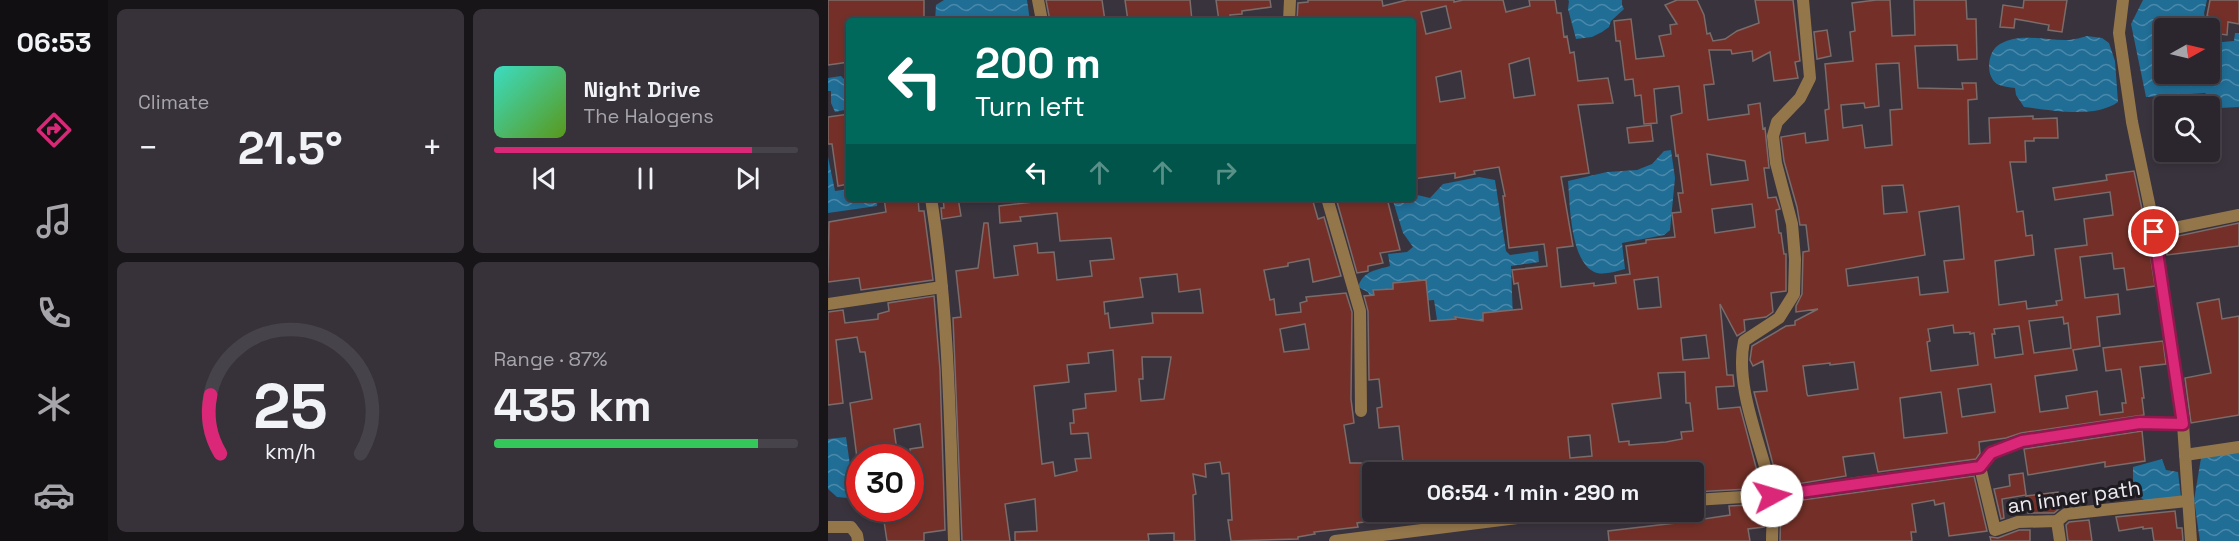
<!DOCTYPE html>
<meta charset="utf-8">
<style>
:root{--surface:#2b262e;--page:#37323a;--text:#f1f3f6;--muted:#a6a5aa;--line:#47434a;--accent:#db2777}
body{margin:0;font-family:"Space Grotesk",sans-serif;background:var(--page);color:var(--text);height:100vh;display:flex;flex-direction:column;font-size:22px;white-space:nowrap}
*{box-sizing:border-box;margin:0}
p{font-size:20px;color:var(--muted)}
.icon{flex:none;width:33px;height:33px;fill:none;stroke:currentColor;stroke-width:2;stroke-linecap:round;stroke-linejoin:round}
.map{position:relative;flex:1;overflow:hidden}
.panel{display:flex;flex-direction:column;gap:9px;padding:9px;background:#181519;width:720px}
.panel>*{flex:none}
.top-card{position:absolute;left:18px;top:18px;width:570px;height:183px;border-radius:6px;box-shadow:0 3px 9px #0003,0 0 0 2px var(--line);background:#00695c;color:#fff;overflow:hidden}
.needle{width:39px;rotate:82deg}
.fabs{position:absolute;left:1326px;top:18px;display:grid;gap:12px}
.fabs a{display:grid;place-items:center;width:66px;height:66px;border-radius:6px;background:var(--surface);box-shadow:0 3px 9px #0003,0 0 0 2px var(--line);font-size:30px}
.speed{position:absolute;left:18px;top:444px;display:flex;gap:12px;font-size:30px;font-weight:700;text-align:center}
.speed>*{display:grid;place-content:center;width:78px;height:78px;border-radius:50%;background:var(--surface);box-shadow:0 3px 9px #0003,0 0 0 2px var(--line);line-height:1}
.speed .limit{border:9px solid #d22;background:#fff;color:#111}
.pin{position:absolute;display:grid;place-items:center;width:51px;height:51px;color:#fff;margin:-26px;border:3px solid #fff;border-radius:50%;box-shadow:0 2px 6px #0007}
.me{position:absolute;width:66px;margin:-33px;rotate:84deg;stroke-linejoin:round;filter:drop-shadow(0 0 4px #0008)}
.turn{display:flex;align-items:center;gap:21px;height:126px;padding:0 30px;font-size:27px}
.turn .icon{width:78px;height:78px;stroke-width:2.5}
.turn b{display:block;font-size:42px;line-height:51px}
.lanes{display:flex;align-items:center;height:57px;padding:0 30px;background:#0003;justify-content:center;gap:30px;direction:ltr}
.lanes .off{opacity:.35}
.big{font-size:45px;font-weight:600;line-height:1.1}
.panel .card{flex:1;display:flex;flex-direction:column;justify-content:center;gap:9px;min-width:0;padding:0 21px;border-radius:9px;background:var(--page)}
.panel .dial{align-items:center;gap:0}
.dial svg{height:156px;overflow:visible;fill:none;stroke:var(--line);stroke-width:7;stroke-linecap:round;text-anchor:middle}
.dial text{fill:var(--text);stroke:none}
.song{display:flex;align-items:center;gap:18px}
.cover{width:72px;height:72px;border-radius:9px;background:linear-gradient(135deg,hsl(170 70% 55%),hsl(90 70% 35%))}
.played{height:6px;border-radius:3px;background:linear-gradient(90deg,var(--accent) 85%,var(--line) 85%)}
.keys{display:flex;justify-content:space-around;direction:ltr}
.heat{display:flex;justify-content:space-between;align-items:center;font-size:33px;direction:ltr}
.charge{height:9px;border-radius:4px;background:linear-gradient(90deg,#34c759 87%,var(--line) 0)}
.panel .tiles{flex:1;display:grid;gap:9px;grid-template-columns:repeat(2,1fr)}
.trip{position:absolute;left:534px;top:462px;width:342px;height:60px;border-radius:6px;background:var(--surface);box-shadow:0 3px 9px #0003,0 0 0 2px var(--line);font-weight:600;line-height:60px;text-align:center}
main{display:flex;flex:1;min-height:0}
.tabs{display:flex;flex-direction:column;width:108px;justify-content:space-around;align-items:center;background:#110f12;color:var(--muted)}
.tabs .icon{width:42px;height:42px}
.tabs .active{color:var(--accent)}
.tabs b{font-size:27px;color:var(--text)}
.map>svg:first-child{display:block}
.water{fill:url(#water-waves)}
.building{fill:#743028;stroke:#7a6c6a;stroke-width:1.5;fill-rule:evenodd}
.lines{fill:none;stroke-linecap:round;stroke-linejoin:round}
.minor{stroke:#94764b;stroke-width:12}
.route-casing{stroke:#8e194d;stroke-width:15}
.route{stroke:#db2777;stroke-width:10}
.labels{text-anchor:middle;stroke-width:6;stroke-linejoin:round;paint-order:stroke}
.street-label{font-size:21px;fill:#ece9ef;stroke:#1e1c20}
</style>
<main>
<nav class="tabs">
<b>06:53</b>
<svg class="icon active" aria-label="directions" viewBox="0 0 24 24"><path d="M12 3l9 9-9 9-9-9zM9 14v-3h6M13 9l2 2-2 2"/></svg>
<svg class="icon" aria-label="music" viewBox="0 0 24 24"><path d="M9 18V5l10-2v13"/><circle cx="6" cy="18" r="3"/><circle cx="16" cy="16" r="3"/></svg>
<svg class="icon" aria-label="phone" viewBox="0 0 24 24"><path d="M5 4h4l2 5-3 2q2 4 5 5l2-3 5 2v4C11 20 4 13 5 4z"/></svg>
<svg class="icon" aria-label="climate" viewBox="0 0 24 24"><path d="M12 3v18M4 7l16 10M4 17L20 7"/></svg>
<svg class="icon" aria-label="car" viewBox="0 0 24 24"><path d="M5 17H2v-5l4-1 3-4h7l3 4 3 1v5h-3M9 17h6M6 11h13"/><circle cx="7" cy="17" r="2"/><circle cx="17" cy="17" r="2"/></svg>
</nav>
<section class="panel">
<div class="tiles">
<div class="card"><p>Climate</p>
<div class="heat"><a>−</a><b class="big">21.5°</b><a>+</a></div>
</div>
<div class="card">
<div class="song"><i class="cover"></i><div><b>Night Drive</b><p>The Halogens</p></div></div>
<div class="played"></div>
<div class="keys"><svg class="icon" aria-label="previous" viewBox="0 0 24 24"><path d="M18 5L8 12l10 7zM5 5v14"/></svg><svg class="icon" aria-label="pause" viewBox="0 0 24 24"><path d="M8 5v14M16 5v14"/></svg><svg class="icon" aria-label="next" viewBox="0 0 24 24"><path d="M6 5l10 7-10 7zM19 5v14"/></svg></div>
</div>
<div class="card dial"><svg viewBox="0 0 100 80">
<path d="M14 69A42 42 0 1 1 86 69"/>
<path d="M14 69A42 42 0 0 1 9 39" stroke="#db2777"/>
<text x="50" y="56" font-size="32" font-weight="700">25</text>
<text x="50" y="72" font-size="11">km/h</text>
</svg></div>
<div class="card"><p>Range · 87%</p><b class="big">435 km</b><div class="charge"></div></div>
</div>
</section>
<div class="map">
<svg width="1411" height="541" viewBox="0 0 1411 541">
<defs>
<pattern id="water-waves" width="16" height="10" patternUnits="userSpaceOnUse" patternTransform="scale(1.5)"><rect width="16" height="10" fill="#206d96"/><path d="M0 5q4-4 8 0t8 0" fill="none" stroke="#4b89aa"/></pattern>
</defs>
<rect width="100%" height="100%" fill="#39333d"/>
<g class="water">
<path d="M116 0H199L202 21H107L108 5Z"/>
<path d="M740 0H794V5L796 9 783 21 781 27 774 32 764 37 748 39 740 9 741 1Z"/>
<path d="M1315 0H1379L1376 13 1379 28H1336V74H1382V40V43L1406 41 1407 33H1411V107L1392 108 1377 93 1318 97 1303 24Z"/>
<path d="M1259 36 1274 38 1281 43 1287 61 1290 102C1266 119 1224 110 1196 107L1188 95 1187 88C1181 87 1175 87 1169 84 1157 76 1159 51 1172 44 1192 32 1218 41 1241 40 1247 39 1253 38 1259 36Z"/>
<path d="M13 76 19 82 21 109 7 112 3 103V91H0V78Z"/>
<path d="M843 150 847 178 842 230 836 235 794 243 797 269C788 271 778 275 769 273 742 265 742 204 740 181L779 172 809 170 824 164 836 151Z"/>
<path d="M0 157 7 191 21 189V198H50L49 206 0 213Z"/>
<path d="M651 177 667 180 678 251 682 255 710 251 711 262 683 266 685 319 611 333 606 300 546 305 540 292 530 287C535 271 548 270 562 266L560 254 579 252 585 247 575 233 565 201 570 198H585V194L602 198 615 184Z"/>
<path d="M18 437 26 493 20 498 9 497 0 489V439Z"/>
<path d="M1411 452V541H1372L1366 500 1373 458Z"/>
<path d="M1334 459 1338 470 1350 472 1353 497 1318 501 1305 493V467Z"/>
</g>
<g class="building">
<path d="M0 0H96V21H21V62L0 65Z"/>
<path d="M218 0H274L277 21H257V18L222 21Z"/>
<path d="M297 0H362L364 21H300Z"/>
<path d="M388 0H442L443 7 414 11V14L402 15 403 21H391Z"/>
<path d="M480 0H554L555 6 579 0H626V2L635 0H675L678 12 702 6 701 0H727L729 13H733L736 37 739 36 742 53 746 52 750 81 780 78 785 103 750 105 761 173 733 177 745 246 729 248 733 287 766 283V286L788 283 787 276 802 274 798 246 818 243V240L847 237 844 213 853 212 850 193H855L850 155 848 156 843 116 854 113 851 86 826 89 829 123 816 124 813 95 807 96 805 79 797 80 792 41H788L786 21 803 19 808 59 836 56 831 36 843 34 842 25 849 24 837 5 849 0H869L876 15 879 34 882 33 885 41 897 39 909 31 931 23 927 0H965L972 61 967 62 970 78 946 81 942 52 925 61 924 51 904 54 903 50H881L886 84 876 85 880 120 921 114 920 105 932 103 935 129 937 128 941 168H936L940 198 948 197 952 209 948 210 951 233H953L956 254H958V291L943 293 945 312 938 317 916 320 917 331 909 336 892 304 899 375H905L906 386 888 387 890 409 912 407 933 486H920V489L866 492V472H792V465L756 469V472H548V463L575 462 571 426 551 428 549 408 554 407 551 379 541 380 540 311 536 296 546 295 545 290 565 289V283L598 280 602 321 628 319 627 317 655 321V313L694 309 690 283 686 284 684 270 719 266 716 244 681 248 675 196H677L671 167 646 171 647 174 627 178V173L585 179V65H588L585 53V21H469L470 3 480 2ZM618 6 623 28 598 34 593 12ZM701 58 707 95 686 98 681 64ZM633 71 637 98 612 102 608 77ZM879 154 917 161 920 180 883 185ZM924 204 927 227 887 233 884 209ZM830 277 833 307 810 309 806 280ZM878 335 881 358 855 360 853 338ZM857 372 858 403H862L865 431 853 432 854 439 838 442 801 445V441L791 442 784 404 833 398 830 373ZM762 435 764 456 742 458 740 437Z"/>
<path d="M1048 0H1062L1064 36 1087 35 1086 0H1138L1139 19H1148L1149 59 1130 60 1129 45 1087 46 1090 88 1135 89 1134 83H1148L1149 99 1140 100 1141 144 1162 143 1161 118 1205 116V119L1229 118 1230 138H1206V141H1197L1198 162H1182L1189 212 1195 211 1198 236 1204 235 1206 255 1167 261 1171 305 1198 301 1199 309 1229 305 1228 301 1234 300 1227 249 1259 245 1256 219 1285 215 1282 192 1227 200 1225 188 1279 180 1278 175 1306 171 1319 233 1327 286 1299 290 1296 268 1286 269 1284 253 1252 257 1257 298 1290 294 1292 314 1269 317 1272 346 1245 350 1249 370 1207 376 1212 412 1240 408 1238 396 1269 391 1272 415 1295 412 1294 403H1298L1293 369 1278 371 1275 348 1335 341 1338 364 1312 367 1316 398H1314L1316 415 1193 433 1178 438 1151 442 1152 453 1148 459 1050 472 1046 453 1015 457 1018 476 951 487 926 392 939 391 935 361 925 366 922 360 924 346 958 326 967 325V321L990 309 968 312V306L974 294 975 252 981 251 978 225H972L969 207 956 161 953 137 977 133 978 143 1000 140 997 110 1001 109 997 64 1025 61 1022 32 1027 31 1024 3ZM1071 63 1074 109 1062 110 1064 145 1037 148 1034 125 1015 128 1013 105 1036 103 1037 108 1051 106 1048 64ZM1075 185 1079 212 1056 214 1054 186ZM1131 206 1136 259 1116 261 1120 292 1092 295 1090 277 1020 286 1018 269 1097 255 1091 212ZM1235 317 1236 324 1240 323 1243 348 1206 353 1201 321ZM1125 325 1126 333 1142 332V334L1146 333 1150 365 1103 371 1099 342 1102 341 1100 329ZM1191 326 1195 354 1167 358 1164 334H1167L1166 329ZM1026 362 1030 389 980 396 979 394 975 366 1002 363V365ZM1163 384 1167 412 1134 417 1130 389ZM1113 392 1119 433 1076 438 1072 398Z"/>
<path d="M1196 0H1239L1234 32 1220 30 1221 25 1187 19 1186 28 1172 27 1175 5 1195 8Z"/>
<path d="M1382 0H1411V24L1400 22 1399 35 1385 33 1386 18 1379 16Z"/>
<path d="M999 30 1003 56 989 59 986 32Z"/>
<path d="M21 114V166L18 167 20 184 10 186 4 144H0V117Z"/>
<path d="M823 125 825 141 801 143 799 128Z"/>
<path d="M56 198H90L91 211H96L105 280 33 290 31 278 0 282 1 222 58 212Z"/>
<path d="M115 198H130L133 216 114 219 113 208H116Z"/>
<path d="M240 198H360L361 201 380 198H484L490 219 496 217 513 276 485 282 481 259 460 263V266L436 270 442 300 446 299 448 315 473 312 472 303 479 301 478 297 518 293 524 312 523 399 526 423 516 425 522 463H537L540 477H544V521L529 523 530 527 486 532 487 534 470 537V539L403 541 400 520H404L401 473 394 474 392 462 377 464 378 477 365 474 368 494 365 495 367 541H346V533L320 534 321 541H187V532L209 531 207 499 177 504 182 541H134L125 318 133 317 128 271 150 268 156 223H160L166 278 190 275 186 246 209 243 210 253 226 252 229 280 264 276 262 261 286 259 283 238 232 241 229 213 192 217 193 221 172 223 171 206ZM349 274 351 292 372 289 375 313H324L325 323 282 328 280 313 277 314 276 302 315 297 312 278ZM477 324 481 349 456 352 452 329ZM285 350 288 391 257 394 258 408 245 410 246 423H242L243 434 260 433 263 458 247 459 249 471 227 476 225 462 214 464 206 386 241 382 239 365 261 363 260 353ZM314 357H343L336 399 313 401 311 379H315Z"/>
<path d="M508 198H559L572 250 552 253 555 263 540 266V271L529 273Z"/>
<path d="M1411 223V246L1339 255 1336 239Z"/>
<path d="M106 296 112 370 117 530 96 533V541H59L54 508H82V449L95 447 92 424 66 429 70 458H29L22 403 44 399 37 352H32L29 337 8 340 15 403 0 405V312L15 310 17 323 50 319V314L61 311 60 303Z"/>
<path d="M1391 299 1394 319 1411 316V415L1363 423 1357 378 1383 373 1369 303Z"/>
<path d="M1314 431 1317 461 1277 467V462L1200 475 1196 449Z"/>
<path d="M1195 473 1198 495 1174 499 1176 518 1173 519 1166 489 1182 486 1181 475Z"/>
<path d="M1146 476 1159 531 1121 536 1116 503 1107 505 1106 500 1084 504 1088 532H1083L1084 541H952L953 503Z"/>
<path d="M1230 492 1232 508 1226 513H1200L1198 496Z"/>
<path d="M921 505 922 511 937 510V512L936 527 920 529 922 541H781L780 531 856 522 855 512H866V508H875L876 519 902 515 901 506Z"/>
<path d="M1347 511 1349 528H1354L1355 541H1326L1324 528 1315 529V527L1291 531 1288 517Z"/>
<path d="M1261 520 1264 541H1240L1238 525 1241 522Z"/>
<path d="M1191 530H1202V541H1163L1162 537 1170 538Z"/>
</g>
<g class="lines">
<g class="minor">
<path d="M210 0 214 21"/>
<path d="M1295 0 1291 33 1304 122 1327 232 1355 424 1363 541"/>
<path d="M461 21 462 0"/>
<path d="M103 198C121 311 122 427 126 541"/>
<path d="M499 198 532 311 533 411"/>
<path d="M1327 232 1411 215"/>
<path d="M0 304 114 287"/>
<path d="M1357 455 1411 447"/>
<path d="M1152 467 1167 530 1190 522 1229 521 1238 514 1359 501"/>
<path d="M866 500 966 494 1028 483 1152 467 1163 453 1194 441 1312 423 1355 424"/>
<path d="M1229 521 1232 541"/>
<path d="M0 527H23L29 535 30 541"/>
<path d="M507 541 737 512"/>
<path d="M944 541C944 526 946 509 944 495 935 447 906 389 916 341L951 318 966 294 967 259 964 224 948 163 945 136 949 122 972 98 982 78 975 0"/>
</g>
</g>
<g class="lines">
<defs>
<path id="route" d="M944 496 1152 467 1163 453 1194 441 1312 423 1355 424 1326 232"/>
</defs>
<use href="#route" class="route-casing"/>
<use href="#route" class="route"/>
</g>
<g class="labels">
<g class="street-label">
<text transform="translate(1246 497) rotate(-8)" y="7">an inner path</text>
</g>
</g>
</svg>
<div class="fabs">
<a><svg class="needle" viewBox="-14 -14 28 28"><path d="M0-13l5 13h-10z" fill="#e53935"/><path d="M0 13l5-13h-10z" fill="#a6a5aa"/></svg></a>
<a><svg class="icon" aria-label="search" viewBox="0 0 24 24"><circle cx="10" cy="10" r="6"/><path d="M15 15l6 6"/></svg></a>
</div>
<div class="speed"><div class="limit">30</div></div>
<div class="pin" style="left:1326px;top:232px;background:#d93025"><svg class="icon" aria-label="arrive" viewBox="0 0 24 24"><path d="M6 21V4h12l-3 4 3 4H6"/></svg></div>
<svg class="me" style="left:944px;top:496px" viewBox="-20 -20 40 40"><circle r="19" fill="#fff"/><path d="M0-13L10 11 0 6-10 11z" fill="#db2777"/></svg>
<div class="trip">06:54 · 1 min · 290 m</div>
<div class="top-card">
<div class="turn"><svg class="icon" aria-label="left" viewBox="0 0 24 24"><path d="M17 20v-9H6M10 6l-5 5 5 5"/></svg><div><b>200 m</b>Turn left</div></div>
<div class="lanes"><svg class="icon" aria-label="left" viewBox="0 0 24 24"><path d="M17 20v-9H6M10 6l-5 5 5 5"/></svg><svg class="icon off" aria-label="ahead" viewBox="0 0 24 24"><path d="M12 20V5M6 11l6-6 6 6"/></svg><svg class="icon off" aria-label="ahead" viewBox="0 0 24 24"><path d="M12 20V5M6 11l6-6 6 6"/></svg><svg class="icon off" aria-label="right" viewBox="0 0 24 24"><path d="M7 20v-9h11M14 6l5 5-5 5"/></svg></div>
</div>
</div>
</main>
